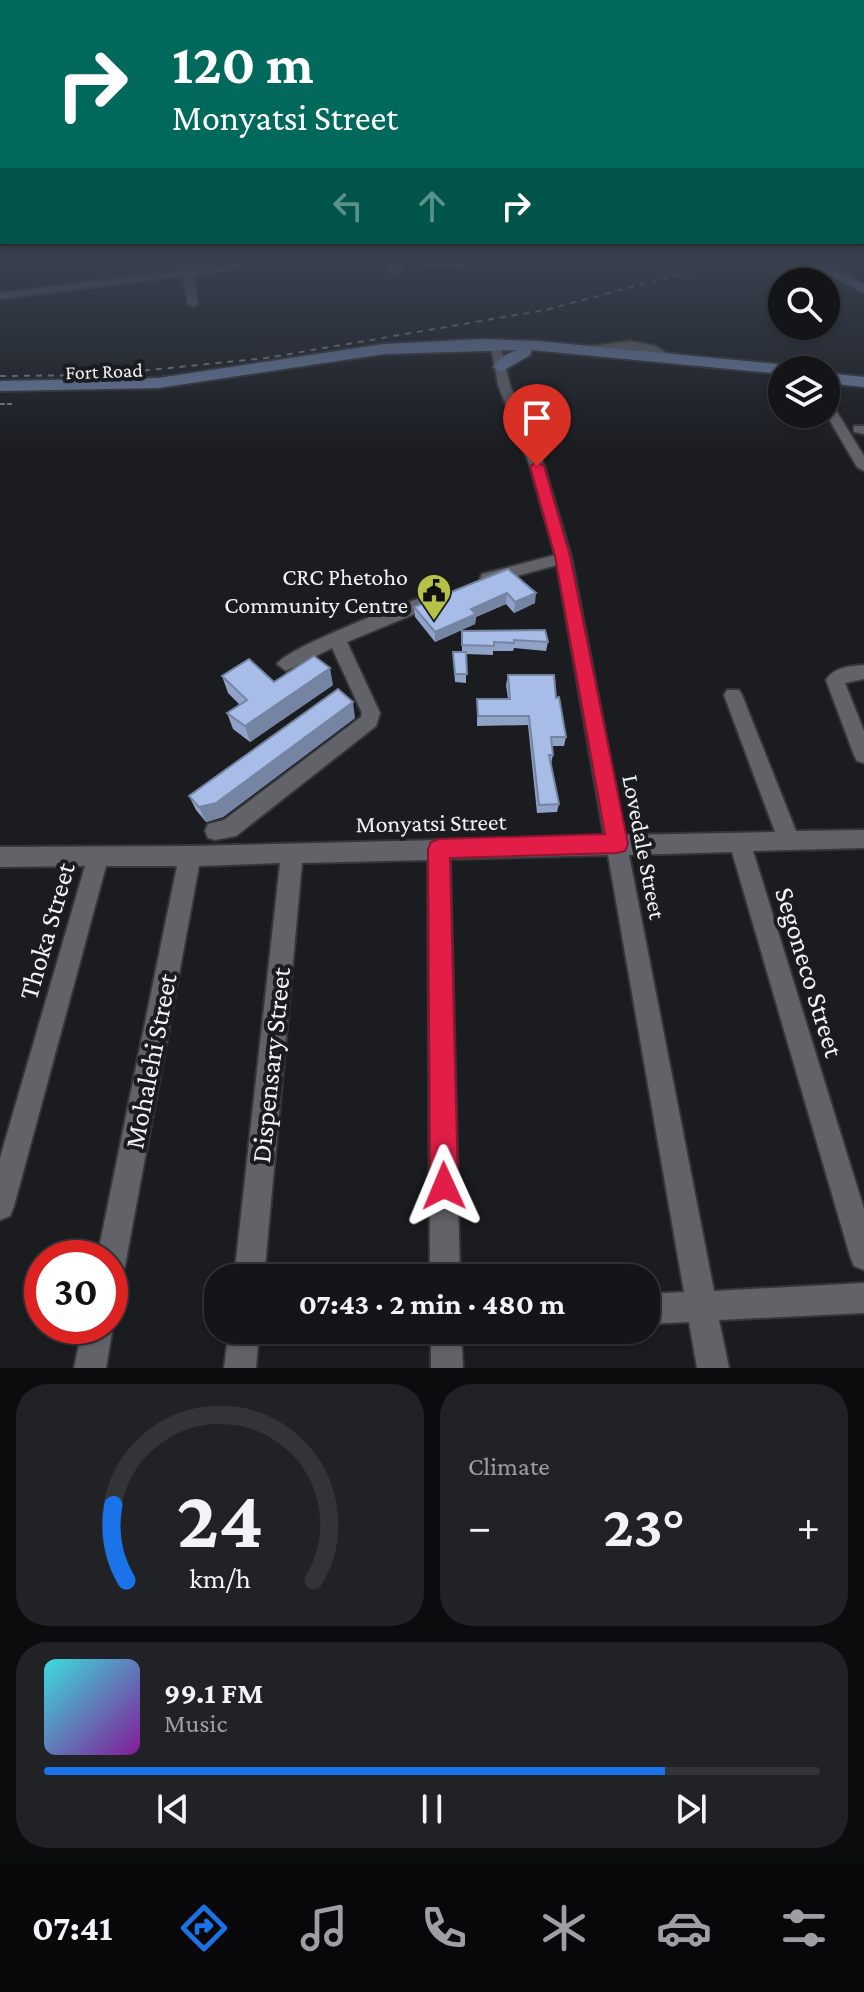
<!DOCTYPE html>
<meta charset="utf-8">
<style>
:root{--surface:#141518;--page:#212225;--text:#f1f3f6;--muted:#9d9fa2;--line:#333437;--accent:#1a73e8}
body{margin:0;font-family:"Crimson Pro",serif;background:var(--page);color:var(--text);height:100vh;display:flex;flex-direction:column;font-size:30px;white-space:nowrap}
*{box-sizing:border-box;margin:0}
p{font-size:26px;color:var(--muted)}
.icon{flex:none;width:44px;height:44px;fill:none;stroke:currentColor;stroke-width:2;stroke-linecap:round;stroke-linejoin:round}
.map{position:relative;height:1368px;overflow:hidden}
.side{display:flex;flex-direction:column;gap:16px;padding:16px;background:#0b0c0d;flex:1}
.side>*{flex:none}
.top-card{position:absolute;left:0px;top:0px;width:864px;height:244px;box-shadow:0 2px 6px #0004,0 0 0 2px var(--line);background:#00695c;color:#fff;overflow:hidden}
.fabs{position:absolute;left:768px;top:268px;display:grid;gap:16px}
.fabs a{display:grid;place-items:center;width:72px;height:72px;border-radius:50%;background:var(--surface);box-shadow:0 2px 6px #0004,0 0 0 2px var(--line);font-size:40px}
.speed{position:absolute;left:24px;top:1240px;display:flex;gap:16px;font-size:40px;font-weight:700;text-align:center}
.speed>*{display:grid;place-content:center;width:104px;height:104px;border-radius:50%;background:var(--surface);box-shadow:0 2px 6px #0004,0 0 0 2px var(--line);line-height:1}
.speed .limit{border:12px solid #d22;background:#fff;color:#111}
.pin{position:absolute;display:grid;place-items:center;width:68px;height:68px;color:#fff;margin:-82px -34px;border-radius:50% 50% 50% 0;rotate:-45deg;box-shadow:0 0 8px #0007}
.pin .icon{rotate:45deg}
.me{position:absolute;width:88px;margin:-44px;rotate:359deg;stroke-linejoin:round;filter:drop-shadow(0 0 6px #0008)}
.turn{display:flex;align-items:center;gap:28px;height:168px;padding:0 40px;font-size:36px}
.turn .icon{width:104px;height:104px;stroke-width:2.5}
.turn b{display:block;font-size:56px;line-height:68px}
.lanes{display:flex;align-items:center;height:76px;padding:0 40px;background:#0003;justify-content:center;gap:40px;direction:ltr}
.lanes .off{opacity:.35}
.big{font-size:60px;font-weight:700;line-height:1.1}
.side .tile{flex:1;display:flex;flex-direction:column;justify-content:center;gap:12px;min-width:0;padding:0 28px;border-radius:32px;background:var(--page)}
.side .dial{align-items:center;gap:0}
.dial svg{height:208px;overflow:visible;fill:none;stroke:var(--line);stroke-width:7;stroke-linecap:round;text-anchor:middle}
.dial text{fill:var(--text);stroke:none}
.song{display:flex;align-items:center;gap:24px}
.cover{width:96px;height:96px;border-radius:12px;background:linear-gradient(135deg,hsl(180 70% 55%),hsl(290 70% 35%))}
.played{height:8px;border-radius:4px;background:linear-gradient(90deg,var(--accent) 80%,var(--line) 80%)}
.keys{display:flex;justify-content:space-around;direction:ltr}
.heat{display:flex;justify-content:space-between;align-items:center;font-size:44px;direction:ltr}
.side .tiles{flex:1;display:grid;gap:16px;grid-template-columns:1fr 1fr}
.tile:last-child{grid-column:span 2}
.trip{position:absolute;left:204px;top:1264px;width:456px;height:80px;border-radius:32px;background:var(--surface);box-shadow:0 2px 6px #0004,0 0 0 2px var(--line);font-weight:700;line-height:80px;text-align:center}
.menu{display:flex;height:128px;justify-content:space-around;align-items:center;background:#08080a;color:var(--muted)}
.menu .icon{width:56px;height:56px}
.menu .current{color:var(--accent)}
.menu b{font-size:36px;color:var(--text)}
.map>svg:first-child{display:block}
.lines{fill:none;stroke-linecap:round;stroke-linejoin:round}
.minor-casing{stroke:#353639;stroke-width:4}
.major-casing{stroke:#353639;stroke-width:4}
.path{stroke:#7f8084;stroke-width:2;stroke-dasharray:5 2;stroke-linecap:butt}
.minor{fill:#616368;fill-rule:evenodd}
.major{fill:#6c7da2;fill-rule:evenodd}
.rail{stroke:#7e8084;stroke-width:2;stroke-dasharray:6 6;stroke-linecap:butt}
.wall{fill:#90a2c7}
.shaded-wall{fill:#7584a2}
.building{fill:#a7bce7;stroke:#7584a2;stroke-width:2}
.route{fill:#e11d48;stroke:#92132f;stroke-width:2}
.labels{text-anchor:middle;stroke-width:8;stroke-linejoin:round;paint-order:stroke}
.far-street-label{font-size:20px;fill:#f2f3f6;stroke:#1a1c20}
.poi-label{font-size:24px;fill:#f2f3f6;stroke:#1a1c20;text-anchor:end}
.street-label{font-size:24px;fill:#f2f3f6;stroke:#1a1c20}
.near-street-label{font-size:28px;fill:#f2f3f6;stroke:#1a1c20}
</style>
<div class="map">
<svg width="864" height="1368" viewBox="0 0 864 1368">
<rect width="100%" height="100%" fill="#1a1c20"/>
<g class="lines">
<defs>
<g id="minor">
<path d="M256 261H288L193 275 198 304 193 307 188 304 183 276 0 299V293L182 270 181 264 185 261 190 262 192 269Z"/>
<path d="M630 341 655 346 677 360 667 363C630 335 597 361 579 350L585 347Z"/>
<path d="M490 342 500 344 510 385 544 466 571 556 625 835 775 832 724 695 727 690H739L742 695 796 831 864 830V848L753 851 864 1209V1270L854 1266 850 1256 732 852 629 855 714 1291 864 1283V1313L719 1320 729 1368H697L689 1322 646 1324V1294L684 1292 608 855 450 859 460 1278H430L428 860 302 863 264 1278H234L280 863 199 866 125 1266 120 1276 110 1281V1258H97L177 866H106L14 1206 10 1216 0 1220V1158L85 866 0 867V847L190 846 604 836 557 565 488 584 480 578 482 574 555 555 530 466 498 385Z"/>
<path d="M826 400 832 404 864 456V471L857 467 826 414Z"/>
<path d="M854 426H864V434L854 432Z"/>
<path d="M435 593 441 595 443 599 441 603 347 642 380 713 376 726 236 836 215 840 208 838 205 831 208 824 224 820 361 717 362 713 332 648 286 671 277 664C288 647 409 601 435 593Z"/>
<path d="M864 665V679L845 683 864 731V763L857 761 854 755 826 680C834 667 850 666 864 665Z"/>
<path d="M110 1318 113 1326 106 1368H74L83 1326H110Z"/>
<path d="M229 1330H259L256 1368H224Z"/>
<path d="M431 1330H461L463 1368H431Z"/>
</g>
<g id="major">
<path d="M801 261H818L864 284V293Z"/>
<path d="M482 339 538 341 787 365 795 370H782V374L532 350 530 355 501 372 493 367C500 357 506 354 517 350L384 354 158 388 0 391V381L158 378 384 344Z"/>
<path d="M826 373 864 377V387L826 383Z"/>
</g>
</defs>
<use href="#minor" class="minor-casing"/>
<use href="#major" class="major-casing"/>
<path class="path" d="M0 404H12"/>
<use href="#minor" class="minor"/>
<use href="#major" class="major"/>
<path class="rail" d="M0 376 101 375 266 358 545 310 731 261"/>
</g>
<g class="wall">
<path d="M385 261H401L402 272 391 274Z"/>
<path d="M420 261H467V268L420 267Z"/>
<path d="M491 575 535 603 514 613 506 604 476 617 475 624 435 642 415 617 414 607Z"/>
<path d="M462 631 548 642 546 651 514 648 513 651H493V655L466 654V683L455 682 453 652H462Z"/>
<path d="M508 675 556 698 566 737 564 746H552L553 755 551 764 559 804 557 812 537 813 528 725 477 726V699H508L506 685Z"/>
<path d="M222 676 274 682 333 685 250 742 233 729 227 713 240 705 228 693Z"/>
<path d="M355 718 223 817 206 822 196 810 189 796Z"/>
</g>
<g class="shaded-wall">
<path d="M340 261H358V262L340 265Z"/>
<path d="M402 262V272L391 274V264Z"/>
<path d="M507 593 506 604 476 617 475 624 435 642V632L471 609Z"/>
<path d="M536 593 535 603 514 613 515 602Z"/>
<path d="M330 668 333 685 250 742 245 726Z"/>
<path d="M353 702 355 718 223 817 206 822 199 807Z"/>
</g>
<g class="building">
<path d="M390 261H401L402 262 391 264Z"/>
<path d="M508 569 536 593 515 602 507 593 471 609 476 614 435 632 414 607Z"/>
<path d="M545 630 548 642 514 640V643L494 642V646L462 645V631Z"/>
<path d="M453 652H466L467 674H455Z"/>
<path d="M314 656 330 668 245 726 227 713 247 700 222 676 249 659 274 682Z"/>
<path d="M508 675H554L556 698 559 697 566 737H551L553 755H549L559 804 539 805 529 716H478L477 699H510Z"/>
<path d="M338 689 353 702 216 803 199 807 189 796Z"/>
</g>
<linearGradient id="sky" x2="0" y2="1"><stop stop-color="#0e0f12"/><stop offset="0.58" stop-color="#38404e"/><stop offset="1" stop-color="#38404e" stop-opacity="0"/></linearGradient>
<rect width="864" height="453" fill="url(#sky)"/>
<path class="route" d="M537 462 544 466 570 556 628 844 625 851 617 853 450 858 458 1186 453 1196 444 1200 434 1196 430 1186 428 849 431 842 439 839 605 834 555 556 530 466Z"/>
<defs>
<symbol id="civic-pin" viewBox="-11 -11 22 30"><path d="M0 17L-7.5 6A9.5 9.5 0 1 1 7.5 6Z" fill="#b6c148" stroke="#1a1c20"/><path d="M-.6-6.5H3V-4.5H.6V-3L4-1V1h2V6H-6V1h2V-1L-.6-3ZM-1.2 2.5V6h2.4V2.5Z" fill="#111"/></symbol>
</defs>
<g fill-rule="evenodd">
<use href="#civic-pin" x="414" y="571" width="40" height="54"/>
</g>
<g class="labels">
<g class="far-street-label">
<text transform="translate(104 371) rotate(-2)" y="7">Fort Road</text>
</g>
<g class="poi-label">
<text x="408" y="585">CRC Phetoho<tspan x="408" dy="28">Community Centre</tspan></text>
</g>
<g class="street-label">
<text transform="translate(431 823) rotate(-1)" y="8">Monyatsi Street</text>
<text transform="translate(644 847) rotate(79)" y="8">Lovedale Street</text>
</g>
<g class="near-street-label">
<text transform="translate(46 931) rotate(-74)" y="10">Thoka Street</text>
<text transform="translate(810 972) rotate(73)" y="10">Segoneco Street</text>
<text transform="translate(150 1061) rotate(-79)" y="10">Mohalehi Street</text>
<text transform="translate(270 1065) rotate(-84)" y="10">Dispensary Street</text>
</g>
</g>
</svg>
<div class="fabs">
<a><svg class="icon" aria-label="search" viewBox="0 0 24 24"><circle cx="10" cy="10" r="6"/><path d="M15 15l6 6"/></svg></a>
<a><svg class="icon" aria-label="layers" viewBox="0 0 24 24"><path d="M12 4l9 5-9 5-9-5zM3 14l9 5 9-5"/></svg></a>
</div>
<div class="speed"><div class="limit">30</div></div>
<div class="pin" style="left:537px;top:466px;background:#d93025"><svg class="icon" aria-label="arrive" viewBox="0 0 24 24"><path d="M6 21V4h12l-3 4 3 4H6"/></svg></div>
<svg class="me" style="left:444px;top:1186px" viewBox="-20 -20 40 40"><path d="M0-17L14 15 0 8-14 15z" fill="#e11d48" stroke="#fff" stroke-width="4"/></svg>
<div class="trip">07:43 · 2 min · 480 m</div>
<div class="top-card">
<div class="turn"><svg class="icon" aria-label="right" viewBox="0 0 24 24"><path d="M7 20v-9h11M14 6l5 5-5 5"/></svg><div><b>120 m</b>Monyatsi Street</div></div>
<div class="lanes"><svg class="icon off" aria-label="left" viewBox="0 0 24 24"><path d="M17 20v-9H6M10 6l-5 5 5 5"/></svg><svg class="icon off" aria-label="ahead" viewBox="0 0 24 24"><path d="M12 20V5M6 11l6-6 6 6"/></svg><svg class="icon" aria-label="right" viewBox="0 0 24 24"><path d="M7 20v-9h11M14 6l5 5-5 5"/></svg></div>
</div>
</div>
<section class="side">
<div class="tiles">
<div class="tile dial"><svg viewBox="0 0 100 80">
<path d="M14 69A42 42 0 1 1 86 69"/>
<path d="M14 69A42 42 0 0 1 9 40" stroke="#1a73e8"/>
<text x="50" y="56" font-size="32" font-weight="700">24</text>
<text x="50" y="72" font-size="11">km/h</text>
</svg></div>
<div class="tile"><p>Climate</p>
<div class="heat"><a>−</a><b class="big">23°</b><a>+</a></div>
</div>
<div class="tile">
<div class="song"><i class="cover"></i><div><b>99.1 FM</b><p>Music</p></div></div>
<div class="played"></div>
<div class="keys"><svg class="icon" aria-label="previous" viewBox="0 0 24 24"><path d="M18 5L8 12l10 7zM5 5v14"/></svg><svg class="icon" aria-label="pause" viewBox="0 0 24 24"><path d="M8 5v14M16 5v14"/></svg><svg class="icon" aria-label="next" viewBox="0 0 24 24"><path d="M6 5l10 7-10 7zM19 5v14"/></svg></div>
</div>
</div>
</section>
<nav class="menu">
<b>07:41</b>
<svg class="icon current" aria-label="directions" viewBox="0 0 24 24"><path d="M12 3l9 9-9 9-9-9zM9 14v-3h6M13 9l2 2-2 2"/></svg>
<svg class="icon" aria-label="music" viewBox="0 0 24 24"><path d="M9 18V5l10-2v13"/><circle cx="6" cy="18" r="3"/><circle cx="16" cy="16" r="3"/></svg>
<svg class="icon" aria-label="phone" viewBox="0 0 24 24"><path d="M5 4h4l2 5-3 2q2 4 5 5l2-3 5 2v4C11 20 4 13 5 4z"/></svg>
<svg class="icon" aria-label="climate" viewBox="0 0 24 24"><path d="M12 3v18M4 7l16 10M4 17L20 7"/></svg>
<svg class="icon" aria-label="car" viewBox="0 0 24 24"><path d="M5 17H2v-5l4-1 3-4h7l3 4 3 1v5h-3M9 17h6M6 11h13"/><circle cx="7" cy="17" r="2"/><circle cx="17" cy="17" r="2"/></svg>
<svg class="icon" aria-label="filters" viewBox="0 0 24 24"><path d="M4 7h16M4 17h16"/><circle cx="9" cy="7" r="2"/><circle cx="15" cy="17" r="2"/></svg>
</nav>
